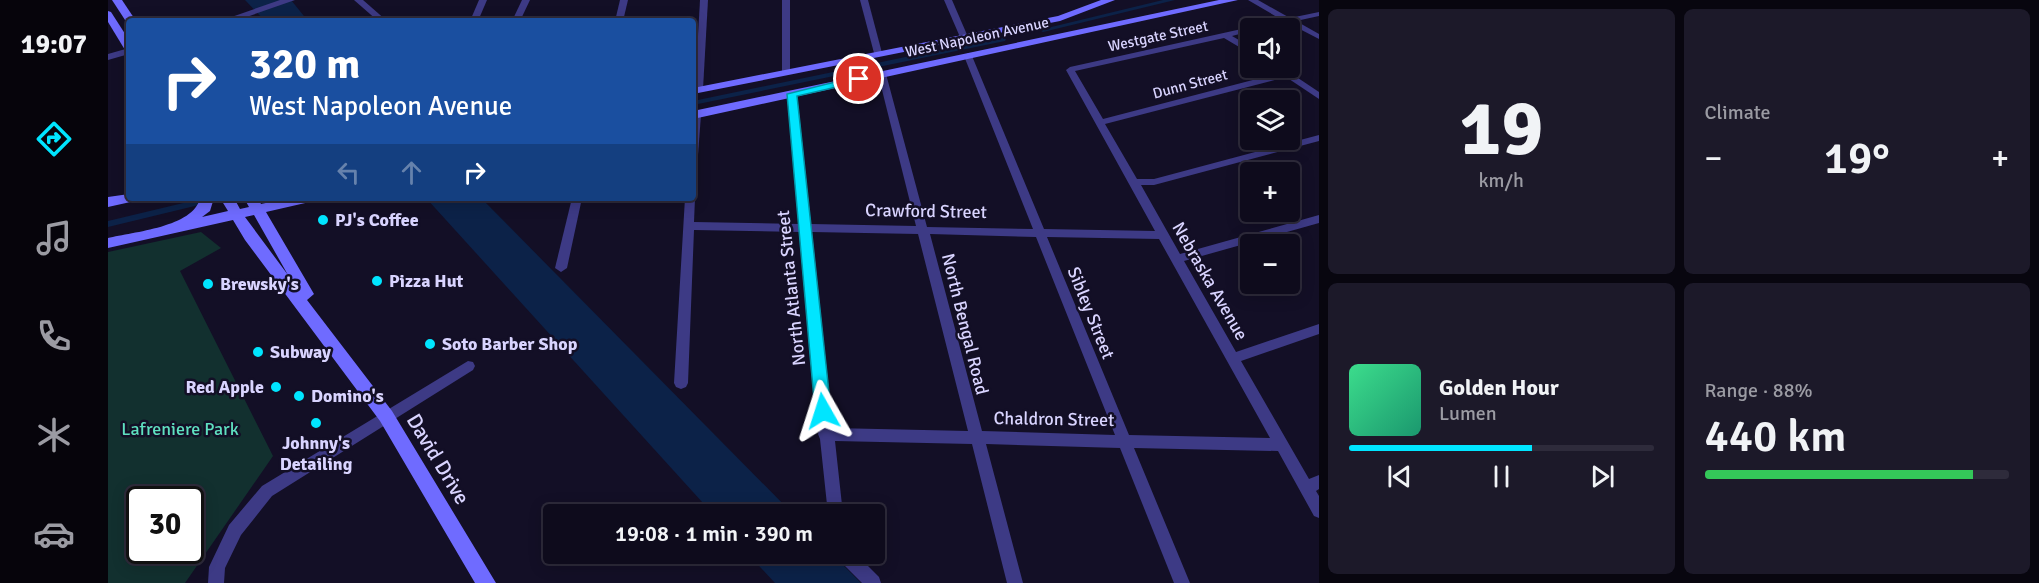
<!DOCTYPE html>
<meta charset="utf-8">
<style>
:root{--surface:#0e0b1c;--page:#1c1929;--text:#f1f3f6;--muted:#9b9ba3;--line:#2e2b3b;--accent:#00e5ff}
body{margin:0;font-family:Signika,sans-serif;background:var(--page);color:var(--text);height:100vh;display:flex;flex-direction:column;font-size:22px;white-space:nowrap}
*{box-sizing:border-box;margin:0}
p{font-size:20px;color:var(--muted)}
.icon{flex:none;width:33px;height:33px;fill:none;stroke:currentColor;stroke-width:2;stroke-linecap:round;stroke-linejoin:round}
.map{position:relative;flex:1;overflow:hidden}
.details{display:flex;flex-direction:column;gap:9px;padding:9px;background:#08060f;width:720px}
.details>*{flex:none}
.top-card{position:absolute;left:18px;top:18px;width:570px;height:183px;border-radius:6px;box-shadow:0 3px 15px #0003,0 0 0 2px var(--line);background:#1a4fa0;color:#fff;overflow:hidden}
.tools{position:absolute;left:1132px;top:18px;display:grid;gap:12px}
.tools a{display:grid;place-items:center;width:60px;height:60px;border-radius:6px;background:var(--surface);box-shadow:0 3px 15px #0003,0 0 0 2px var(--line);font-size:30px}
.speed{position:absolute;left:18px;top:486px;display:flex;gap:12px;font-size:30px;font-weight:700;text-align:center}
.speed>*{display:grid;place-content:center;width:78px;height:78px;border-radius:50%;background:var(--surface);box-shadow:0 3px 15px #0003,0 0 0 2px var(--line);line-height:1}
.speed .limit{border:3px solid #111;border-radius:9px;background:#fff;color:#111}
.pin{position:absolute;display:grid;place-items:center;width:51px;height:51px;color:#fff;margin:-26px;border:3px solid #fff;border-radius:50%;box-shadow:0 2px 6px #0007}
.me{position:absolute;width:66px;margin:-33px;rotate:354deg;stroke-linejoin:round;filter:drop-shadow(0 0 4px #0008)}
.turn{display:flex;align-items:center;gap:21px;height:126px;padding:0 24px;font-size:27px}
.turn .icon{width:78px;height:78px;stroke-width:2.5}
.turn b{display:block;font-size:42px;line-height:51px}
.lanes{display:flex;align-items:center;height:57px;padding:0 24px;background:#0003;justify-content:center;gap:30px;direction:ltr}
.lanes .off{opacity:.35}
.big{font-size:45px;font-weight:600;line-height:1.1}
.details .widget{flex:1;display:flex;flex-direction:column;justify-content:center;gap:9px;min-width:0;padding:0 21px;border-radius:9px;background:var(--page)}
.details .dial{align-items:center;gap:0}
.dial b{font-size:78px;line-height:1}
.song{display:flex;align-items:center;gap:18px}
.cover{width:72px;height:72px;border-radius:9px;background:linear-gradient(135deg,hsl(150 70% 55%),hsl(160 70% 35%))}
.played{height:6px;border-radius:3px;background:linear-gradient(90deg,var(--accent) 60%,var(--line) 60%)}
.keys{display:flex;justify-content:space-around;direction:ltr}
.heat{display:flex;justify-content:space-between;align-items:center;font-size:33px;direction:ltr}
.charge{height:9px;border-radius:4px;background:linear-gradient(90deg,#34c759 88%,var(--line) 0)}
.details .tiles{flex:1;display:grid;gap:9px;grid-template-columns:repeat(2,1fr)}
.trip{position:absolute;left:435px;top:504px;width:342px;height:60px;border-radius:6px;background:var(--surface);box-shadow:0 3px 15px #0003,0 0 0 2px var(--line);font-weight:600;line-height:60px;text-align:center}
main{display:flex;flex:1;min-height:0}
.dock{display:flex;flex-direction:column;width:108px;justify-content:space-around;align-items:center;background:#06040b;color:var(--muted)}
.dock .icon{width:42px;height:42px}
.dock .on{color:var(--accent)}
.dock b{font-size:27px;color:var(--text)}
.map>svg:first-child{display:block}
.green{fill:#12302f;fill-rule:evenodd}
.water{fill:#0c2248}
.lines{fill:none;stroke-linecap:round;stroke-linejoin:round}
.canal{fill:#0c2248;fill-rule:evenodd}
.minor{fill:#3d3a85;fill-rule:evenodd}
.tertiary{fill:#3d3a85;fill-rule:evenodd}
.secondary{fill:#6f6bff;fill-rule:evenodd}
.route{fill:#00e5ff;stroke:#0095a6;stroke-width:1.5}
.poi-dot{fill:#00e5ff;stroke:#130f26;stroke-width:2}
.labels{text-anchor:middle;stroke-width:5;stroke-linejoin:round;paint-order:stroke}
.far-street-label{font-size:15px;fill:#d9d4ff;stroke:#130f26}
.street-label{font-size:18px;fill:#d9d4ff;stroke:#130f26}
.poi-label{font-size:18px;font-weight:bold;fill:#d9d4ff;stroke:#130f26;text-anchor:start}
.park-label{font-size:18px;fill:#5fe0c0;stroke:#130f26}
.near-street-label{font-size:21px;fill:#d9d4ff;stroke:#130f26}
</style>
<main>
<nav class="dock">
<b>19:07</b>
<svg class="icon on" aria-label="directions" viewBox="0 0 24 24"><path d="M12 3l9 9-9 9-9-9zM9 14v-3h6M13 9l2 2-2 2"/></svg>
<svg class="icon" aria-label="music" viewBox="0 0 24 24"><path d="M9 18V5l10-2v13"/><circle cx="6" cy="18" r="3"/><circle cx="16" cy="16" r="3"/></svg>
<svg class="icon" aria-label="phone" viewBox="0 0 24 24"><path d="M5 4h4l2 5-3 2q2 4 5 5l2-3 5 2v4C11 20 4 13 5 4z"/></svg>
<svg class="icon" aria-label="climate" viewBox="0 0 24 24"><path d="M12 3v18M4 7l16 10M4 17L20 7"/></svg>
<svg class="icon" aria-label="car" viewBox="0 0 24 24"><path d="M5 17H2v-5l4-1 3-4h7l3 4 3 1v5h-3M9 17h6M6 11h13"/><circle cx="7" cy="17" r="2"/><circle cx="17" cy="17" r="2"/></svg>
</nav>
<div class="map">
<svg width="1211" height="583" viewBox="0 0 1211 583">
<rect width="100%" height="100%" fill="#130f26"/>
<path class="green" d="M93 232 113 248 72 271 165 456 77 583H0V252ZM32 500H82V550H32Z"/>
<g class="water">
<path d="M137 0H183L200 21H157Z"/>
<path d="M318 198H373L685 514H605Z"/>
<path d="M640 554H724L753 583H667Z"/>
</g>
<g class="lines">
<g class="canal">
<path d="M1055 0H1067L935 32 931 30Z"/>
<path d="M894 37 898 39 897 41 585 105V101Z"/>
<path d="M92 199 97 202 95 204 0 227V221Z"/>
</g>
<g class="minor">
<path d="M246 0H255L279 21H270Z"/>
<path d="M371 0H379L370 21H362Z"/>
<path d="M414 0H422L412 21H404Z"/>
<path d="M512 0H520L515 21H507Z"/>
<path d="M592 0H600L595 89 591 92 587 89Z"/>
<path d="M674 0H682V72L678 75 674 72Z"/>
<path d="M752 0H760L774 53 773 55 766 53Z"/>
<path d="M836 0H844L860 37 859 39 852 37Z"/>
<path d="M1140 0H1150L1182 18 1211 12V16L1188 21 1211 34V39L1180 23 1154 28H1143V31L1124 36 1143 47V54L1116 38 967 71 995 119 1172 73 1166 68H1175L1211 92V99L1178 77 997 124 1029 179H1046L1211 135V141L1046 185H1033L1072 254 1211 215V223L1076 261 1128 352 1211 324V334L1133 361 1201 479 1211 475V489L1208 491 1211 496V518L1206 516 1170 451 1026 448 1082 583H1066L1012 448 878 444 915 583H899L864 444 727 441 735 514H720L712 439 710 434 711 431 693 232 586 230 580 383 578 387 573 389 568 387 566 383 577 198H585V195L587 198 586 222 692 224 681 92H687L689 94 703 224 808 226 770 74 774 71 778 74 819 227 925 229 856 56 860 53 864 56 936 229 1047 231 958 70 962 67 1174 20ZM704 232 810 234 860 431 725 428ZM822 234 928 237 1007 435 874 431ZM939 237 1051 239 1162 438 1021 435Z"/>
<path d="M21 48V54L0 60V54Z"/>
<path d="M588 112 593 115 590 155 585 158V113Z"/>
<path d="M464 198H474L459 268 453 272 447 268Z"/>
<path d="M360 361 365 362 367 366 365 370 164 496 133 535 117 568 116 583H100L101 567 121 525 154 486Z"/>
<path d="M729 554H748L771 577 773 583H754L731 560Z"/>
</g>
<path class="tertiary" d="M172 0H187L127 21H112Z"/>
<g class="secondary">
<path d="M4 0H14L28 21 19 23Z"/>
<path d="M993 0H1007L952 21 585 94V88L950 16Z"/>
<path d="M1111 0H1130L585 119V111Z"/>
<path d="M0 11 3 12 21 40V51L17 50 0 22Z"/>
<path d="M21 194V198H29L27 201 0 207V197Z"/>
<path d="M92 198H106L102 211 94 217 120 211 112 198H126L132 209 141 207 136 198H150L153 204 181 198H208L206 201 158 212 206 294 199 300 284 411 388 583H367L272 421 137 240 125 220 0 248V238C25 232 86 227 92 198ZM146 215 180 275 137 217Z"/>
</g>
</g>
<path class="route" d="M751 76 756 79 755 81 689 96 723 411 720 416 715 418 709 416 707 411 679 94Z"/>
<g class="poi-dot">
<circle cx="215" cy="220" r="6"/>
<circle cx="269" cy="281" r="6"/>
<circle cx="100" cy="284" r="6"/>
<circle cx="322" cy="344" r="6"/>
<circle cx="150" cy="352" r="6"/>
<circle cx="168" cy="387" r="6"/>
<circle cx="191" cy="396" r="6"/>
<circle cx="208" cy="423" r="6"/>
</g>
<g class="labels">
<g class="far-street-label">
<text transform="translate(1050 36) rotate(-12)" y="5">Westgate Street</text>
<text transform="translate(869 37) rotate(-12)" y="5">West Napoleon Avenue</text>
<text transform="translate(1082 84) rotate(-15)" y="5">Dunn Street</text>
</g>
<g class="street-label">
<text transform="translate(818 211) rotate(1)" y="6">Crawford Street</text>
<text transform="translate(1102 281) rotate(60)" y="6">Nebraska Avenue</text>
<text transform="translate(683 288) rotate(-96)" y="6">North Atlanta Street</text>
<text transform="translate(983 313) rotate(68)" y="6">Sibley Street</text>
<text transform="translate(857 324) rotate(76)" y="6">North Bengal Road</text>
<text transform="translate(946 419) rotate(1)" y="6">Chaldron Street</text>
</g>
<g class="poi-label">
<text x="227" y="226">PJ's Coffee</text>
<text x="281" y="287">Pizza Hut</text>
<text x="112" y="290">Brewsky's</text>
<text x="334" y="350">Soto Barber Shop</text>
<text x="162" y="358">Subway</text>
<text x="156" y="393" text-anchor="end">Red Apple</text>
<text x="203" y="402">Domino's</text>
<text x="208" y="449" text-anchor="middle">Johnny's<tspan x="208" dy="21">Detailing</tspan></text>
</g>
<g class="park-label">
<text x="72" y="435">Lafreniere Park</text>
</g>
<g class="near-street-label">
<text transform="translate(330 459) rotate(59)" y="7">David Drive</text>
</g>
</g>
</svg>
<div class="tools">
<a><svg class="icon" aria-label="sound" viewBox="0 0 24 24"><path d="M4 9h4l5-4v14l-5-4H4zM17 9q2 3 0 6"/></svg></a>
<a><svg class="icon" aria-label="layers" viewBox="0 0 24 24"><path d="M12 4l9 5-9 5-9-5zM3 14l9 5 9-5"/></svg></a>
<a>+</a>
<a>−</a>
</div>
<div class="speed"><div class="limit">30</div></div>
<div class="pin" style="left:751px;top:79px;background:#d93025"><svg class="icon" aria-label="arrive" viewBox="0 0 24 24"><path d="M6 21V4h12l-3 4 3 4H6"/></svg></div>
<svg class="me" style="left:715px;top:411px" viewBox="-20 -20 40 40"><path d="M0-17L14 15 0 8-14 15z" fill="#00e5ff" stroke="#fff" stroke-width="4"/></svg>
<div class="trip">19:08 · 1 min · 390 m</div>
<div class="top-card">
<div class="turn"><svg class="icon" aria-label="right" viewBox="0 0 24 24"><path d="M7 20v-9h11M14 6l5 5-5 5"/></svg><div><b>320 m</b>West Napoleon Avenue</div></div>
<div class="lanes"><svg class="icon off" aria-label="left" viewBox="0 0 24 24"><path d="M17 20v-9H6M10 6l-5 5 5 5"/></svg><svg class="icon off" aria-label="ahead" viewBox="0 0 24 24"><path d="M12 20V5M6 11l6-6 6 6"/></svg><svg class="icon" aria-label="right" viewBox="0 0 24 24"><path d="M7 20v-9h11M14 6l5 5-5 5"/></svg></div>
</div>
</div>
<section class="details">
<div class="tiles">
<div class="widget dial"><b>19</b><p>km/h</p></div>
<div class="widget"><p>Climate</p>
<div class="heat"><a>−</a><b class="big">19°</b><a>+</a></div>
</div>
<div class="widget">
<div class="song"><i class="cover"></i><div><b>Golden Hour</b><p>Lumen</p></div></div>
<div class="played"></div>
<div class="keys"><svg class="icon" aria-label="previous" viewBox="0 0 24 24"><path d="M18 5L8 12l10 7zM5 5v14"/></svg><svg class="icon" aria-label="pause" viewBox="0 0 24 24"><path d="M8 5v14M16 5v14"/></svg><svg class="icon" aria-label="next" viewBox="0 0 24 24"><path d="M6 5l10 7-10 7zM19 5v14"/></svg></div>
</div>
<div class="widget"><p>Range · 88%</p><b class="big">440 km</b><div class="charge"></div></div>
</div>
</section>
</main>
